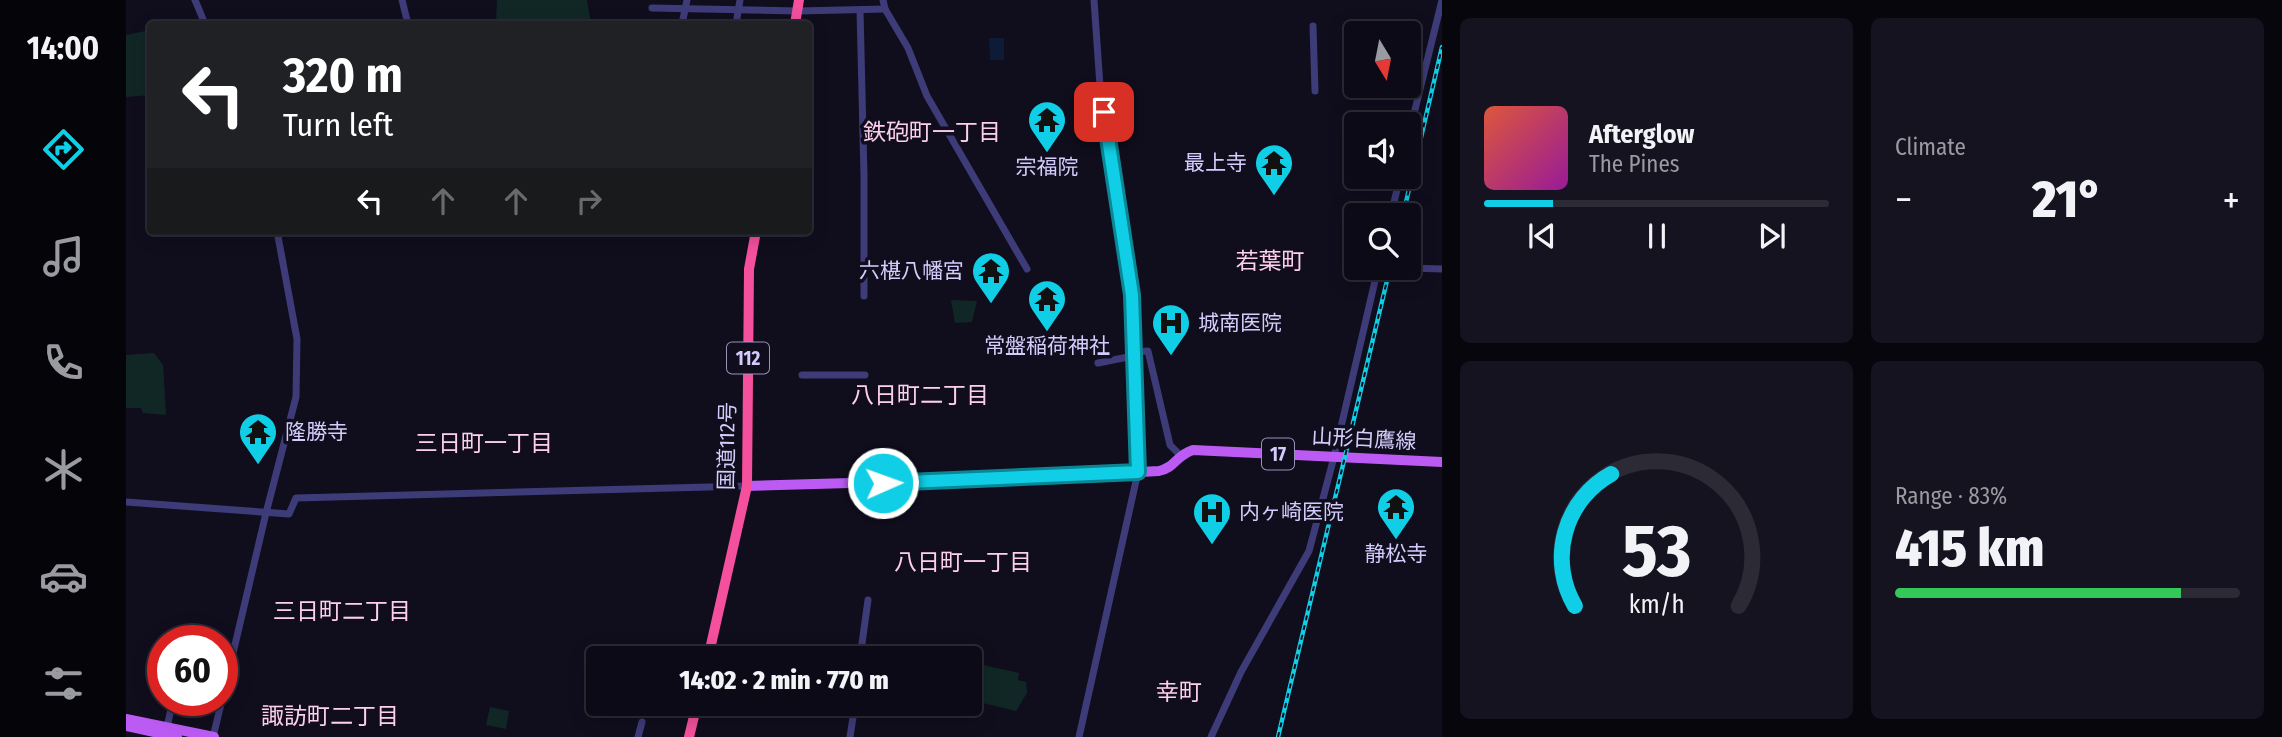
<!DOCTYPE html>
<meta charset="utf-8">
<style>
:root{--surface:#0c0a16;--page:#15131f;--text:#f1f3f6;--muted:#9a9aa1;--line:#2c2b35;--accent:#0fcee5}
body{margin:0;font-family:"Fira Sans Condensed","Noto Sans JP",sans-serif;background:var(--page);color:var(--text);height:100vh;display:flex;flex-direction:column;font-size:26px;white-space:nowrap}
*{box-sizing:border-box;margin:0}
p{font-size:23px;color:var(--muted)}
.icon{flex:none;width:38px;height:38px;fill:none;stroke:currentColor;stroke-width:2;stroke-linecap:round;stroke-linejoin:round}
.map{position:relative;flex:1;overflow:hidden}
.details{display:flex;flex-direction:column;gap:18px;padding:18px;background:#07060c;width:840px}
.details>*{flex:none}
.guide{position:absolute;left:21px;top:21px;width:665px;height:214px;border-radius:7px;box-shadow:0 4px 18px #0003,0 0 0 2px var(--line);background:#202124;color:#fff;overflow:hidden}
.needle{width:46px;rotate:170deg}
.fabs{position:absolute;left:1218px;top:21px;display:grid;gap:14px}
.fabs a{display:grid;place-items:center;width:77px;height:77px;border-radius:7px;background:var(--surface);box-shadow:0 4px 18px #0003,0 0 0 2px var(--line);font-size:35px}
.speed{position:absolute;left:21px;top:625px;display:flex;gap:14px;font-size:35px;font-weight:700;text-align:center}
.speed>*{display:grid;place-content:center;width:91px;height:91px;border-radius:50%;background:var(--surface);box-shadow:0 4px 18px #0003,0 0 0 2px var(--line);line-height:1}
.speed .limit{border:10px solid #d22;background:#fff;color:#111}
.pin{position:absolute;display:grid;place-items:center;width:60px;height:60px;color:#fff;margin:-30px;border-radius:14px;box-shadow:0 4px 10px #0006}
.me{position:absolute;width:77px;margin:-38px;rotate:88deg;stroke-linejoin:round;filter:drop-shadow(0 0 5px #0008)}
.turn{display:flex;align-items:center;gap:24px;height:147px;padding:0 21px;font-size:32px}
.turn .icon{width:91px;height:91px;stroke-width:2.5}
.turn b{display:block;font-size:49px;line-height:60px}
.lanes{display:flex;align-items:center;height:66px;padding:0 21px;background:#0003;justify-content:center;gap:35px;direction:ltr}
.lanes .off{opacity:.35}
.big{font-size:52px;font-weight:800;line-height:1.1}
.details .tile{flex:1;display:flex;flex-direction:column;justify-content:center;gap:10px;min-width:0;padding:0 24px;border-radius:10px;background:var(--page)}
.details .dial{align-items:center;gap:0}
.dial svg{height:182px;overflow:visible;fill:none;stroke:var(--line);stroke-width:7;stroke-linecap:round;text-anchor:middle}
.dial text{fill:var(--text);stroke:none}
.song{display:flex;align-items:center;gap:21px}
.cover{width:84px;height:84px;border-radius:10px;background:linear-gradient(135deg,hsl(10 70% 55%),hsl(300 70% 35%))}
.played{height:7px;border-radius:4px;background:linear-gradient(90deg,var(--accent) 20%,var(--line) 20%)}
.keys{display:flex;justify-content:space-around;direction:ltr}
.heat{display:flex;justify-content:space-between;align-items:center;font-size:38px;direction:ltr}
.charge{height:10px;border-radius:5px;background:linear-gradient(90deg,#34c759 83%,var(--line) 0)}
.details .tiles{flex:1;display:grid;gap:18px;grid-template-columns:repeat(2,1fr)}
.trip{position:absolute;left:460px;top:646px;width:396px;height:70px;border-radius:7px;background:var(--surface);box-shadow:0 4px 18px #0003,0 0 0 2px var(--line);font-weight:800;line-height:70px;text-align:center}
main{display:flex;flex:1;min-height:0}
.menu{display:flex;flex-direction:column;width:126px;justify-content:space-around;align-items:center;background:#050409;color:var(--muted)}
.menu .icon{width:49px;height:49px}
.menu .on{color:var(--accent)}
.menu b{font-size:32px;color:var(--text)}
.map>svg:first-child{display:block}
.green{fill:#112726}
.water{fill:#0c1b38}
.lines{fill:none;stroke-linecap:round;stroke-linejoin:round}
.minor{stroke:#3e3b79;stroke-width:7}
.major{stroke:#bc5bf4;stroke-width:10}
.highway{stroke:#f4509d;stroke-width:10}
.rail-casing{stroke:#0fcee5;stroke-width:4.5}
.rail{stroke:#100d1d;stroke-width:2;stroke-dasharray:5;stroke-linecap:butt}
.route-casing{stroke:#0a8695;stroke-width:18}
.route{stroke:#0fcee5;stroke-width:12}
.labels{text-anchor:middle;stroke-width:7;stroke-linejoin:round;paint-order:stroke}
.shield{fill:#100d1d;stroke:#9893b9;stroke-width:2}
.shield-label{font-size:19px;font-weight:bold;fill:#d3cdfc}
.poi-label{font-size:21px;fill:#d3cdfc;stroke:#100d1d}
.street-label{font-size:21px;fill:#d3cdfc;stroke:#100d1d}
.neighbourhood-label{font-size:23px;fill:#fccfeb;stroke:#100d1d}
</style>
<main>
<nav class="menu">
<b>14:00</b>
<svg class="icon on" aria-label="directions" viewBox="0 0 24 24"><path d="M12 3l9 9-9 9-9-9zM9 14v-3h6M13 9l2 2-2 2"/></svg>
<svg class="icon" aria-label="music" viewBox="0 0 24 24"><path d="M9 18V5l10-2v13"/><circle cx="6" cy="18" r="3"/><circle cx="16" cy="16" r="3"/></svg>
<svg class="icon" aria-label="phone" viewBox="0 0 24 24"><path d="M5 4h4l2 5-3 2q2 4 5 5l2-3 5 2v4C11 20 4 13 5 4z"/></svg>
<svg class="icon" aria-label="climate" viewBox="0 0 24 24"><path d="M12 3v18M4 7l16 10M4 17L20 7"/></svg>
<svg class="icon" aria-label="car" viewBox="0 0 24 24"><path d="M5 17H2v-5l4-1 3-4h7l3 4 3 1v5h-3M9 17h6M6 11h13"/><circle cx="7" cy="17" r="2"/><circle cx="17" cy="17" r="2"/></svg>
<svg class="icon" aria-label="filters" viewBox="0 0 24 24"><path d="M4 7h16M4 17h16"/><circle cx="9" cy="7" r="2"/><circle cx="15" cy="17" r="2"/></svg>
</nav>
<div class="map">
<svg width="1316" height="737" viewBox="0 0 1316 737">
<rect width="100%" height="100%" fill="#100d1d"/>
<g class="green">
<path d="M371 0H461L465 24H370Z"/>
<path d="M24 30V95L0 97V35Z"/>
<path d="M825 300 851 301 846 322 829 323Z"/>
<path d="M28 353 37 365 40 415 17 413 15 408H0V355Z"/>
<path d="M844 662 893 673 892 680 900 682 901 693 890 711 844 700Z"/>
<path d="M364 707 383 711 380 729 360 725Z"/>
</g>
<path class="water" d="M863 38H878V60H864Z"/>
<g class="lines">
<g class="minor">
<path d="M69 0 79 24"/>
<path d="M276 0 282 24"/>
<path d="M757 0 759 9 782 48 801 96 901 269"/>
<path d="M526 8 672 11 759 9"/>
<path d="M734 10 738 176V296"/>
<path d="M556 24 561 0"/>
<path d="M610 24 614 0"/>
<path d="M1187 26 1189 91"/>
<path d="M1283 134 1316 0"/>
<path d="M1265 215 1274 177"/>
<path d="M1283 268 1316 269"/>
<path d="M1007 352 1022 351 1044 445 1053 454"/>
<path d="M972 363 1007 356"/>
<path d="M676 375H739"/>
<path d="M0 502 163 514 170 498 621 486"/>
<path d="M60 640 61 638"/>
<path d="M734 658 742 600"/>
<path d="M96 700 140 513 170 397 171 339 151 231"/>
<path d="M41 727 47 700"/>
<path d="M87 737 96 700"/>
<path d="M512 737 516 722"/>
<path d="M724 737 729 704"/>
<path d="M953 737 1012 472 1006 295 974 86 968 0"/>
<path d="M1085 737 1115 672 1183 551 1208 457 1252 268"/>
</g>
<g class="major">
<path d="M621 486 903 478 1033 471C1050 467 1049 456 1067 450L1316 462"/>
<path d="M0 719 88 737"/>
<path d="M0 726 51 737"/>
</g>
<g class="highway">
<path d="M669 24 673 0"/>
<path d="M582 658 621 486 623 269 630 231"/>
<path d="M563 737 571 704"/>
</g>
<defs>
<g id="rail">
<path d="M1277 215 1316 47"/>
<path d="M1152 737 1264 268"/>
</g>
</defs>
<use href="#rail" class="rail-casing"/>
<use href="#rail" class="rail"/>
</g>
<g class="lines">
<defs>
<path id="route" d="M757 483 1012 472 1006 295 978 112"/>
</defs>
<use href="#route" class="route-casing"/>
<use href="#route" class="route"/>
</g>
<defs>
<symbol id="temple-pin" viewBox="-11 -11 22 30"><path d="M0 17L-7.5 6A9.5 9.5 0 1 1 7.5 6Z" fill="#0fcee5" stroke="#100d1d"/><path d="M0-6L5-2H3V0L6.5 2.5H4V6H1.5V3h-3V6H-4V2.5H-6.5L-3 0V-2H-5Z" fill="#111"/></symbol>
<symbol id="hospital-pin" viewBox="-11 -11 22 30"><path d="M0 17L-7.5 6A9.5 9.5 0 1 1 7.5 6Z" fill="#0fcee5" stroke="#100d1d"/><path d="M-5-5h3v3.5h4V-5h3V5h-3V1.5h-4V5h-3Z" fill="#111"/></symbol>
</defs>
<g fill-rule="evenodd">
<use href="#temple-pin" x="899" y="98" width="44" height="60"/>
<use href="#temple-pin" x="1126" y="141" width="44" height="60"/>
<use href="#temple-pin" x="843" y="249" width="44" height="60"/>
<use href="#temple-pin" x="899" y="277" width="44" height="60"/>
<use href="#hospital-pin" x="1023" y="301" width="44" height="60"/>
<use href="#temple-pin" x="110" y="410" width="44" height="60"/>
<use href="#temple-pin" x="1248" y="485" width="44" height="60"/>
<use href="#hospital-pin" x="1064" y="490" width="44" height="60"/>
</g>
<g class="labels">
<g class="shield">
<rect x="601" y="342.5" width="42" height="31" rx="5"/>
<rect x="1136" y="438.5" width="32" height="31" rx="5"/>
</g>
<g class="shield-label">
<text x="622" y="365">112</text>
<text x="1152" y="461">17</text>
</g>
<g class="poi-label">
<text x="1121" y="170" text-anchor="end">最上寺</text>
<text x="921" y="174">宗福院</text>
<text x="838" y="278" text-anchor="end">六椹八幡宮</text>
<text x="1072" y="330" text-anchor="start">城南医院</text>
<text x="921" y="353">常盤稲荷神社</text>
<text x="159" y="439" text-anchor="start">隆勝寺</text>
<text x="1113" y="519" text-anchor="start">内ヶ崎医院</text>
<text x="1270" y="561">静松寺</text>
</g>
<g class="street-label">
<text transform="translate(1238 439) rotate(3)" y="7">山形白鷹線</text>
<text transform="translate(601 446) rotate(-89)" y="7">国道112号</text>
</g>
<g class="neighbourhood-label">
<text x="806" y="140">鉄砲町一丁目</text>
<text x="1144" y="269">若葉町</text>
<text x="794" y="403">八日町二丁目</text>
<text x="358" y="451">三日町一丁目</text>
<text x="837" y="570">八日町一丁目</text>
<text x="216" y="619">三日町二丁目</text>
<text x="1053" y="700">幸町</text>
<text x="204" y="724">諏訪町二丁目</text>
</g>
</g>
</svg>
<div class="fabs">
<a><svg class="needle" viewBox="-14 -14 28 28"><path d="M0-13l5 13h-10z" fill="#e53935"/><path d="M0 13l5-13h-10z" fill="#9a9aa1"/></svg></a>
<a><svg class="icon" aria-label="sound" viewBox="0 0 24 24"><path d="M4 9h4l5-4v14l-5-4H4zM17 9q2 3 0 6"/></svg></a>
<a><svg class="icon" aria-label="search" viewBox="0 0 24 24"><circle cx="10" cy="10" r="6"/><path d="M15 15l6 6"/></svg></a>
</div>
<div class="speed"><div class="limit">60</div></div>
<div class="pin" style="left:978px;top:112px;background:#d93025"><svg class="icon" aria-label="arrive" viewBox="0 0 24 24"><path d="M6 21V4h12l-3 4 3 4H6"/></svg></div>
<svg class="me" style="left:757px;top:483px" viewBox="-20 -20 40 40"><circle r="17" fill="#0fcee5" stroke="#fff" stroke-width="3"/><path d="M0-11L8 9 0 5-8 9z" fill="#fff"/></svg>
<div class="trip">14:02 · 2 min · 770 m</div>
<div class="guide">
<div class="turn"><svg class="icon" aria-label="left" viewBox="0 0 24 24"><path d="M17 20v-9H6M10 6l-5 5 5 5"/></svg><div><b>320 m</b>Turn left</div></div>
<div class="lanes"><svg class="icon" aria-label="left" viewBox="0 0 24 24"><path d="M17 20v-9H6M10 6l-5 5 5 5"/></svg><svg class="icon off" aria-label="ahead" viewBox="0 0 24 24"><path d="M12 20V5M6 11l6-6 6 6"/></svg><svg class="icon off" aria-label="ahead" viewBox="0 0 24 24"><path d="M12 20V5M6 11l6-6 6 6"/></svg><svg class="icon off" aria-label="right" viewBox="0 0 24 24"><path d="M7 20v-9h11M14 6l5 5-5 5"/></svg></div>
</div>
</div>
<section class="details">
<div class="tiles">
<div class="tile">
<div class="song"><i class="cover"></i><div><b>Afterglow</b><p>The Pines</p></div></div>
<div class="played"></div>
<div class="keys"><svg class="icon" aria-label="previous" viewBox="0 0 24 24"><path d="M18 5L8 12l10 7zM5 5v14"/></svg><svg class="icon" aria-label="pause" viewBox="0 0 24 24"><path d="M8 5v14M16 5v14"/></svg><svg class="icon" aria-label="next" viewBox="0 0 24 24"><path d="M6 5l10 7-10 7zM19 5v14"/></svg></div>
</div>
<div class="tile"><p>Climate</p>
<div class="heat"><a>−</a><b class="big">21°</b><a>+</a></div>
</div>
<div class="tile dial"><svg viewBox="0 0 100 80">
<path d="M14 69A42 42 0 1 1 86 69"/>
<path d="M14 69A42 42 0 0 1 30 11" stroke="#0fcee5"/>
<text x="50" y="56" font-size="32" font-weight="700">53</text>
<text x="50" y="72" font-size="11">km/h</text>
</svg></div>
<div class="tile"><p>Range · 83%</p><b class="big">415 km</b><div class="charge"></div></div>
</div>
</section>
</main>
